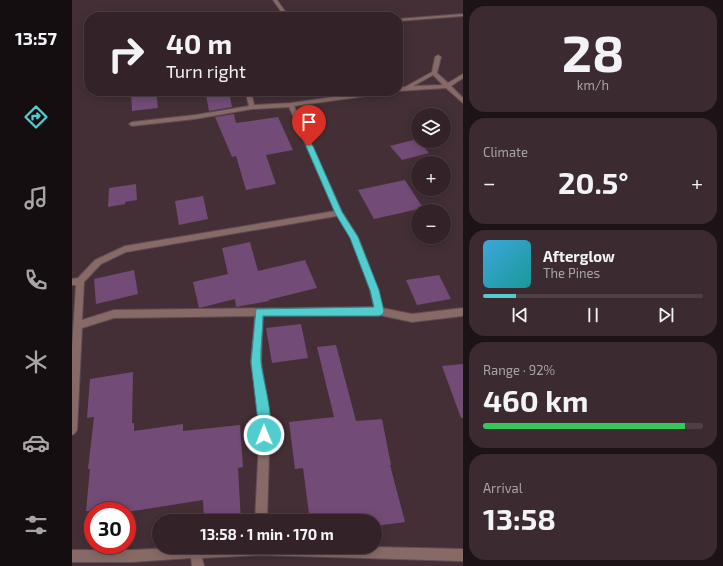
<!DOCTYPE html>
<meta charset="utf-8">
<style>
:root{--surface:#332328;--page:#3b2b30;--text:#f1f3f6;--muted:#a9a4a8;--line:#4e4045;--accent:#52cdcf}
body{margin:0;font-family:"Exo 2",sans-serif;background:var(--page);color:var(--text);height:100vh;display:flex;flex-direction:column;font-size:15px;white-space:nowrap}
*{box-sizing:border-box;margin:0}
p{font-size:13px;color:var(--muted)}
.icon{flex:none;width:22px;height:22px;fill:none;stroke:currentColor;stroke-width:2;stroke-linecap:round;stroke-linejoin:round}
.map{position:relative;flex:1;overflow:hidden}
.drawer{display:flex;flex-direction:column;gap:6px;padding:6px;background:#1c1316;width:260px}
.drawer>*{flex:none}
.hud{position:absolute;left:12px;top:12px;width:319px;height:84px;border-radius:16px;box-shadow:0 2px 10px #0003,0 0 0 1px var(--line);background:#332328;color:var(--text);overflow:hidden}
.buttons{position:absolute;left:339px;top:108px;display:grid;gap:8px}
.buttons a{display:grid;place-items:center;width:40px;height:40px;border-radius:50%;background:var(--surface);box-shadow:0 2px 10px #0003,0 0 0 1px var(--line);font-size:20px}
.speed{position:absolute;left:12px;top:502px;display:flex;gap:8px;font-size:20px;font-weight:700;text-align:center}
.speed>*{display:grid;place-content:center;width:52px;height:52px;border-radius:50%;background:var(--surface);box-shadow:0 2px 10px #0003,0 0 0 1px var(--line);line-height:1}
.speed .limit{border:6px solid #d22;background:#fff;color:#111}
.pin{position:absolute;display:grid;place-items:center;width:34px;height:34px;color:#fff;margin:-41px -17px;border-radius:50% 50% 50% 0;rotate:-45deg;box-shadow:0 0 4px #0007}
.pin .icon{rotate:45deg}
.me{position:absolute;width:44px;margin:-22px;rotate:359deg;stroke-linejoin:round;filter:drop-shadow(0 0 3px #0008)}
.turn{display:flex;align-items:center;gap:14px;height:84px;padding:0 16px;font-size:18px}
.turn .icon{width:52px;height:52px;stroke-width:2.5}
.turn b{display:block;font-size:28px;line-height:34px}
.big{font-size:30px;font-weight:700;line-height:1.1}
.drawer .card{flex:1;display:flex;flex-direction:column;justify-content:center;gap:6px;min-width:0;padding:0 14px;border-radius:16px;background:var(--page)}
.drawer .dial{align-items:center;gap:0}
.dial b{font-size:52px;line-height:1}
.song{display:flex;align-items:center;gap:12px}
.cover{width:48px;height:48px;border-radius:6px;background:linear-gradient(135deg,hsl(200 70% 55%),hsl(180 70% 35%))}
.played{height:4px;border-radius:2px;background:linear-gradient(90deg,var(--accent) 15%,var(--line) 15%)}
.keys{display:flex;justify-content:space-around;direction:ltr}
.heat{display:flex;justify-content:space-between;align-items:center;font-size:22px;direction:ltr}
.charge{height:6px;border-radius:3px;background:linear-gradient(90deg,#34c759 92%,var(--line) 0)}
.trip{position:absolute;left:80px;top:514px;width:230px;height:40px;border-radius:20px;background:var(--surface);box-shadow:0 2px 10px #0003,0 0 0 1px var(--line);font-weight:700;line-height:40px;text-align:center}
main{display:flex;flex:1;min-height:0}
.menu{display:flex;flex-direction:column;width:72px;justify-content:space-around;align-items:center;background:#140e10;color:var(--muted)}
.menu .icon{width:28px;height:28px}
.menu .active{color:var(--accent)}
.menu b{font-size:18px;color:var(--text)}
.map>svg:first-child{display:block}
.building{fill:#724b76}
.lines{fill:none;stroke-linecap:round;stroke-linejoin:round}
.minor-casing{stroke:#5f4b52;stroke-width:2}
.minor{fill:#876a66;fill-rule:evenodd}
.route{fill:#52cdcf;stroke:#358587}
</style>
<main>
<nav class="menu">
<b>13:57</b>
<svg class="icon active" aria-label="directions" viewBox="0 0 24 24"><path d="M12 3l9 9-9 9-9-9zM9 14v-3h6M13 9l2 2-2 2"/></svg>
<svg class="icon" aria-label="music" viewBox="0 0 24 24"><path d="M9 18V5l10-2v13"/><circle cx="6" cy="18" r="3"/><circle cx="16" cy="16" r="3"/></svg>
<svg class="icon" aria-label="phone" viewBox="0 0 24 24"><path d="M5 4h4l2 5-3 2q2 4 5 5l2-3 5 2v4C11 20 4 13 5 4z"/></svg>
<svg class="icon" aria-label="climate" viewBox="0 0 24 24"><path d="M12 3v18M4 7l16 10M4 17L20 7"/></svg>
<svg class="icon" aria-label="car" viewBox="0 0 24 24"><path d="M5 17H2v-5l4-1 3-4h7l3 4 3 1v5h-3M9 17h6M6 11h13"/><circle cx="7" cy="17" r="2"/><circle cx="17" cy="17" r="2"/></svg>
<svg class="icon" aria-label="filters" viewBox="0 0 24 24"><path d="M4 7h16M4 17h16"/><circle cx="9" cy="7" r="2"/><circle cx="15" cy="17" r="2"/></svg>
</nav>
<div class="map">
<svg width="391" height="566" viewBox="0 0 391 566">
<rect width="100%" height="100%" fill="#442f36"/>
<g class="building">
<path d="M59 91H84L86 108 60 111Z"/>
<path d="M157 92 160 107 137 111 134 95Z"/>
<path d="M162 114 164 123 206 117 221 150 194 155 204 184 174 190 164 156 160 157 143 117Z"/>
<path d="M345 139 357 153 330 160 318 146Z"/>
<path d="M333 180 351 208 302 219 286 190Z"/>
<path d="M64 184 65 200 53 202V204L36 207 37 188Z"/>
<path d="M131 196 136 219 107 225 103 201Z"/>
<path d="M178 242 186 271 233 260 245 288 196 300 197 301 164 307 163 299 127 308 121 282 156 274 150 248Z"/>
<path d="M62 270 66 294 24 304 22 279Z"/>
<path d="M367 275 379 299 345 305 334 280Z"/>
<path d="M229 324 236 358 200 363 194 328Z"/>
<path d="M264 345 284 421 310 419 319 465H318L333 522 303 526V521H238L231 468 223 469 217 422 262 417 245 347Z"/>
<path d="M391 364V418H389L370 366Z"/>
<path d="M61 372 60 423H62V431L111 424V431L168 425 171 467 166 468 169 521H132L131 500 55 512V511H14L18 469H16L22 417 15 418 18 379Z"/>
</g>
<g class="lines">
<defs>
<g id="minor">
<path d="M201 0H205L217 17H213Z"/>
<path d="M391 14V16L326 21V19Z"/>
<path d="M366 55 369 57 365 73 376 83 391 74V78L379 86 391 98V103L374 88 326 91V87H333L360 72 363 57ZM361 75 371 85 341 86Z"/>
<path d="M173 91H179L182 105 219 103 304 91H319L316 93 222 106 270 212 286 237 306 290 310 308 340 314 391 308V316L340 322 307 315 191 316 189 362 198 420 195 521H183L188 420 179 362 183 316 42 318 10 328 5 430 3 433 0 435V348L4 285H0V279L6 278 23 260 53 246 263 211 217 107 180 109 123 119 60 126 57 124 60 122 123 115 177 106ZM265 216 279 238 298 290 302 307 42 310 10 320 12 282 29 264 54 252Z"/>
<path d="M120 547H303L391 549V561L188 555 130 558 132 566H120L119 558 60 562H0V550H60Z"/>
</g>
</defs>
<use href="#minor" class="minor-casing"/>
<use href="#minor" class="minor"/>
</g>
<path class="route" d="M237 143 241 146 270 212 286 237 307 290 312 311 311 314 307 316H191C191 331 188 348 189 362 191 382 204 421 196 439L192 440 188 439 179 362 184 309 302 307 298 290 278 238 263 213 234 146Z"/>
</svg>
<div class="buttons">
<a><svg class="icon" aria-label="layers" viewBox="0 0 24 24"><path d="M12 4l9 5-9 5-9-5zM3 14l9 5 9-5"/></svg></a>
<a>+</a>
<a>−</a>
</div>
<div class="speed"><div class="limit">30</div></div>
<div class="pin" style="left:237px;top:146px;background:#d93025"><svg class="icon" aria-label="arrive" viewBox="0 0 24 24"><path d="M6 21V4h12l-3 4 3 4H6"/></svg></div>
<svg class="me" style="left:192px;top:435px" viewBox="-20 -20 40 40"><circle r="17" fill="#52cdcf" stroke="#fff" stroke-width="3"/><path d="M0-11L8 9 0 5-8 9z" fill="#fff"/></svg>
<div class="trip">13:58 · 1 min · 170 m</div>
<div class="hud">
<div class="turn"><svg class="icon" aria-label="right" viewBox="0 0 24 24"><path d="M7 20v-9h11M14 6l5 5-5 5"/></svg><div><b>40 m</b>Turn right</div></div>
</div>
</div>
<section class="drawer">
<div class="card dial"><b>28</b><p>km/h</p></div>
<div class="card"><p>Climate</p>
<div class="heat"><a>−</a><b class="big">20.5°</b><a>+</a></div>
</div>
<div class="card">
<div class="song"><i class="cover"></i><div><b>Afterglow</b><p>The Pines</p></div></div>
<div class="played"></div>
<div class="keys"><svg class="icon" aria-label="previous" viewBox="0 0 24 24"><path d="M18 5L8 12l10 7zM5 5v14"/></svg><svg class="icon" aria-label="pause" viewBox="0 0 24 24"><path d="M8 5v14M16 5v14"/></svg><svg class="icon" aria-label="next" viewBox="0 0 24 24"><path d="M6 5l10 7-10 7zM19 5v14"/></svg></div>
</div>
<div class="card"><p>Range · 92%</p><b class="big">460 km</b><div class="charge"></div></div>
<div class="card"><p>Arrival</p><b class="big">13:58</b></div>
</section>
</main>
